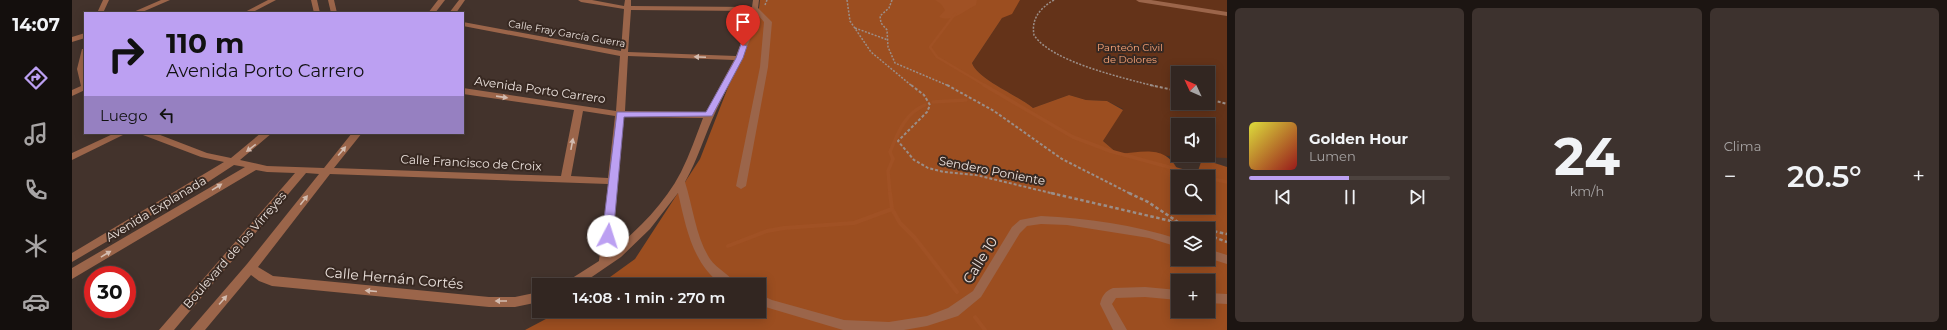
<!DOCTYPE html>
<html lang="es">
<meta charset="utf-8">
<style>
:root{--surface:#322621;--page:#3d322e;--text:#f1f3f6;--muted:#a8a5a5;--line:#4d433f;--accent:#bca0f2}
body{margin:0;font-family:Montserrat,sans-serif;background:var(--page);color:var(--text);height:100vh;display:flex;flex-direction:column;font-size:15px;white-space:nowrap}
*{box-sizing:border-box;margin:0}
p{font-size:13px;color:var(--muted)}
.icon{flex:none;width:22px;height:22px;fill:none;stroke:currentColor;stroke-width:2;stroke-linecap:round;stroke-linejoin:round}
.map{position:relative;flex:1;overflow:hidden}
.details{display:flex;flex-direction:column;gap:8px;padding:8px;background:#1c1512;width:720px}
.details>*{flex:none}
.guide{position:absolute;left:12px;top:12px;width:380px;height:122px;border-radius:0px;box-shadow:0 2px 10px #0003,0 0 0 1px var(--line);background:#bca0f2;color:#111;overflow:hidden}
.needle{width:26px;rotate:314deg}
.controls{position:absolute;left:1099px;top:66px;display:grid;gap:8px}
.controls a{display:grid;place-items:center;width:44px;height:44px;border-radius:0px;background:var(--surface);box-shadow:0 2px 10px #0003,0 0 0 1px var(--line);font-size:20px}
.speed{position:absolute;left:12px;top:266px;display:flex;gap:8px;font-size:20px;font-weight:700;text-align:center}
.speed>*{display:grid;place-content:center;width:52px;height:52px;border-radius:50%;background:var(--surface);box-shadow:0 2px 10px #0003,0 0 0 1px var(--line);line-height:1}
.speed .limit{border:6px solid #d22;background:#fff;color:#111}
.pin{position:absolute;display:grid;place-items:center;width:34px;height:34px;color:#fff;margin:-41px -17px;border-radius:50% 50% 50% 0;rotate:-45deg;box-shadow:0 0 4px #0007}
.pin .icon{rotate:45deg}
.me{position:absolute;width:44px;margin:-22px;rotate:5deg;stroke-linejoin:round;filter:drop-shadow(0 0 3px #0008)}
.turn{display:flex;align-items:center;gap:14px;height:84px;padding:0 16px;font-size:18px}
.turn .icon{width:52px;height:52px;stroke-width:2.5}
.turn b{display:block;font-size:28px;line-height:34px}
.then{display:flex;align-items:center;height:38px;padding:0 16px;background:#0003;gap:8px;font-size:15px}
.big{font-size:30px;font-weight:600;line-height:1.1}
.details .tile{flex:1;display:flex;flex-direction:column;justify-content:center;gap:6px;min-width:0;padding:0 14px;border-radius:6px;background:var(--page)}
.details .dial{align-items:center;gap:0}
.dial b{font-size:52px;line-height:1}
.song{display:flex;align-items:center;gap:12px}
.cover{width:48px;height:48px;border-radius:6px;background:linear-gradient(135deg,hsl(60 70% 55%),hsl(0 70% 35%))}
.played{height:4px;border-radius:2px;background:linear-gradient(90deg,var(--accent) 50%,var(--line) 50%)}
.keys{display:flex;justify-content:space-around;direction:ltr}
.heat{display:flex;justify-content:space-between;align-items:center;font-size:22px;direction:ltr}
.details .tiles{flex:1;display:grid;gap:8px;grid-template-columns:repeat(3,1fr)}
.trip{position:absolute;left:460px;top:278px;width:234px;height:40px;border-radius:0px;background:var(--surface);box-shadow:0 2px 10px #0003,0 0 0 1px var(--line);font-weight:600;line-height:40px;text-align:center}
main{display:flex;flex:1;min-height:0}
.dock{display:flex;flex-direction:column;width:72px;justify-content:space-around;align-items:center;background:#140f0d;color:var(--muted)}
.dock .icon{width:28px;height:28px}
.dock .active{color:var(--accent)}
.dock b{font-size:18px;color:var(--text)}
.map>svg:first-child{display:block}
.green{fill:#643319;fill-rule:evenodd}
.forest{fill:#9c4e20;fill-rule:evenodd}
.water{fill:#a05124}
.lines{fill:none;stroke-linecap:round;stroke-linejoin:round}
.stream-far2{stroke:#a05124;stroke-width:2.5}
.stream-far1{stroke:#a05124;stroke-width:3.5}
.stream{stroke:#a05124;stroke-width:4}
.path-far2{stroke:#9b8e88;stroke-width:1.5;stroke-dasharray:2 1.5;stroke-linecap:butt}
.path-far1{stroke:#9b8e88;stroke-width:2;stroke-dasharray:3 2;stroke-linecap:butt}
.path{stroke:#9b8e88;stroke-width:2.5;stroke-dasharray:3.5 2.5;stroke-linecap:butt}
.minor{fill:#9b654a;fill-rule:evenodd}
.oneway{fill:#d3bcb0}
.route{fill:#bca0f2;stroke:#7a689d}
.labels{text-anchor:middle;stroke-width:4;stroke-linejoin:round;paint-order:stroke}
.far-street-label{font-size:10px;fill:#ebe1dc;stroke:#382922}
.far-park-label{font-size:10px;fill:#fea77a;stroke:#382922}
.street-label{font-size:12px;fill:#ebe1dc;stroke:#382922}
.near-street-label{font-size:14px;fill:#ebe1dc;stroke:#382922}
</style>
<main>
<nav class="dock">
<b>14:07</b>
<svg class="icon active" aria-label="directions" viewBox="0 0 24 24"><path d="M12 3l9 9-9 9-9-9zM9 14v-3h6M13 9l2 2-2 2"/></svg>
<svg class="icon" aria-label="music" viewBox="0 0 24 24"><path d="M9 18V5l10-2v13"/><circle cx="6" cy="18" r="3"/><circle cx="16" cy="16" r="3"/></svg>
<svg class="icon" aria-label="phone" viewBox="0 0 24 24"><path d="M5 4h4l2 5-3 2q2 4 5 5l2-3 5 2v4C11 20 4 13 5 4z"/></svg>
<svg class="icon" aria-label="climate" viewBox="0 0 24 24"><path d="M12 3v18M4 7l16 10M4 17L20 7"/></svg>
<svg class="icon" aria-label="car" viewBox="0 0 24 24"><path d="M5 17H2v-5l4-1 3-4h7l3 4 3 1v5h-3M9 17h6M6 11h13"/><circle cx="7" cy="17" r="2"/><circle cx="17" cy="17" r="2"/></svg>
</nav>
<div class="map">
<svg width="1155" height="330" viewBox="0 0 1155 330">
<rect width="100%" height="100%" fill="#43332c"/>
<path class="green" d="M942 0H1155V158L1046 154 1031 141 1051 109 1035 101 1014 100 997 95 961 108C946 95 906 80 900 63ZM1106 73H1136V103H1106ZM1106 125H1136V155H1106Z"/>
<path class="forest" d="M688 0H948L940 14 930 18 900 63C906 80 946 95 961 108L997 95 1014 100 1035 101 1051 110 1031 141 1046 154C1071 152 1094 144 1107 172L1123 177H1106V207H1136V177H1124L1130 159 1155 167V330H453L489 311H687V285H527L563 259 628 159 687 8ZM1106 229H1136V259H1106ZM1106 281H1136V311H1106Z"/>
<path class="water" d="M863 0H905L904 5C893 10 881 23 867 17L873 10 869 4Z"/>
<g class="lines">
<path class="stream-far2" d="M883 14 858 47 865 57 914 86"/>
<g class="stream-far1">
<path d="M912 85 1001 137 1038 151 1133 177"/>
<path d="M861 102 894 100"/>
<path d="M1136 178 1155 182"/>
<path d="M818 194 816 171 821 159 818 152C826 133 833 113 853 105"/>
</g>
<g class="stream">
<path d="M818 193 820 209 828 223 843 238 885 292"/>
<path d="M656 246 695 231 712 228 782 223 820 209"/>
<path d="M903 317 913 330"/>
</g>
<g class="path-far2">
<path d="M775 0 778 21 799 52 840 86"/>
<path d="M820 0 817 8 808 16 809 23 815 30 816 47 823 63 877 86"/>
<path d="M982 0C968 8 959 19 962 35 979 62 1052 78 1082 86"/>
<path d="M693 5 695 0"/>
<path d="M783 28 816 40"/>
</g>
<g class="path-far1">
<path d="M839 85 852 95 858 105 855 112 826 141 842 160 856 168 872 172 904 175 983 194"/>
<path d="M875 85 922 111 990 159 1059 194"/>
<path d="M1078 85 1106 91"/>
<path d="M1136 99 1155 104"/>
</g>
<g class="path">
<path d="M979 193 1133 229"/>
<path d="M1057 193 1076 202 1106 222"/>
<path d="M1114 226 1122 229"/>
<path d="M1136 230 1155 234"/>
<path d="M1136 235 1155 242"/>
</g>
<g class="minor">
<path d="M31 0H37L31 13H25Z"/>
<path d="M89 0H98L68 13H59Z"/>
<path d="M196 0H204L179 13H171Z"/>
<path d="M239 0H245L248 13H242Z"/>
<path d="M256 0H262L265 13H259Z"/>
<path d="M366 0H373L363 13H356Z"/>
<path d="M387 0H393L384 13H377Z"/>
<path d="M506 0H520L552 6 553 0H559V6L680 7 681 0H687L686 8 700 22 696 67 674 186 669 189 664 186 688 67 692 22 686 15C677 50 659 79 644 111 633 134 626 159 613 182 621 207 624 238 638 259 645 269 661 277 665 285H650C620 263 614 227 606 193L578 229 549 257 508 285H492L494 282 527 261 536 184 258 174 186 267 201 276 417 297H443L467 292V302L443 307H417L200 286 187 281 179 275 133 330H118L175 264 247 174 234 173 102 330H87L223 173 195 172 184 170 0 279V268L173 167 162 165 136 182 0 262V253L152 162 129 157 71 135 69 133H83L135 153 159 158 189 133H200L168 160 195 166 252 168 280 133H290L262 168 489 176 502 110 391 94V88L544 111 548 56 391 26V22L549 51 552 9 509 2ZM559 10 679 11 675 27 664 56 556 52ZM556 56 662 60 634 112 553 111ZM511 111 543 116 536 178 499 176ZM552 117 631 118C624 136 618 154 609 172 593 203 567 229 540 251Z"/>
<path d="M1064 0H1079L1155 12V16L1067 2Z"/>
<path d="M13 33V38L0 42V37Z"/>
<path d="M10 49H13V90L0 96V90L9 86 5 69Z"/>
<path d="M43 133H55L0 160V153Z"/>
<path d="M969 216C1015 218 1062 225 1106 239V247L1077 238 995 225 969 224 955 226 948 233 909 297 886 316 855 326 832 330H771L687 305V294L700 300 772 320 817 322 855 316 876 308 901 291 940 227 948 220Z"/>
<path d="M1136 249 1155 255V264L1136 258Z"/>
<path d="M1073 287 1106 290V300L1073 297 1044 298 1040 304 1055 330H1041L1028 304C1030 296 1033 291 1041 288Z"/>
<path d="M1136 293 1155 294V304L1136 303Z"/>
</g>
</g>
<defs><path id="oneway-solid" d="M-6-.8H1V-3.2L6.5 0L1 3.2V.8H-6Z"/></defs>
<g class="oneway">
<use href="#oneway-solid" transform="translate(628 57) rotate(-178)"/>
<use href="#oneway-solid" transform="translate(430 97) rotate(8)"/>
<use href="#oneway-solid" transform="translate(500 144) rotate(-79)"/>
<use href="#oneway-solid" transform="translate(179 148) rotate(142)"/>
<use href="#oneway-solid" transform="translate(270 151) rotate(-50)"/>
<use href="#oneway-solid" transform="translate(145 187) rotate(-32)"/>
<use href="#oneway-solid" transform="translate(232 200) rotate(-52)"/>
<use href="#oneway-solid" transform="translate(34 254) rotate(-31)"/>
<use href="#oneway-solid" transform="translate(299 291) rotate(-175)"/>
<use href="#oneway-solid" transform="translate(151 300) rotate(-49)"/>
<use href="#oneway-solid" transform="translate(429 301) rotate(-180)"/>
</g>
<path class="route" d="M669 44 675 46 671 58 640 116 552 117 541 236 536 239 532 238 530 236 545 112H634L664 58Z"/>
<g class="labels">
<g class="far-street-label">
<text transform="translate(495 33) rotate(10)" y="4">Calle Fray García Guerra</text>
</g>
<g class="far-park-label">
<text x="1058" y="51">Panteón Civil<tspan x="1058" dy="12">de Dolores</tspan></text>
</g>
<g class="street-label">
<text transform="translate(468 90) rotate(8)" y="4">Avenida Porto Carrero</text>
<text transform="translate(399 163) rotate(3)" y="4">Calle Francisco de Croix</text>
<text transform="translate(920 171) rotate(11)" y="4">Sendero Poniente</text>
<text transform="translate(84 209) rotate(-31)" y="4">Avenida Explanada</text>
<text transform="translate(163 250) rotate(-49)" y="4">Boulevard de los Virreyes</text>
</g>
<g class="near-street-label">
<text transform="translate(908 260) rotate(-58)" y="5">Calle 10</text>
<text transform="translate(322 278) rotate(5)" y="5">Calle Hernán Cortés</text>
</g>
</g>
</svg>
<div class="controls">
<a><svg class="needle" viewBox="-14 -14 28 28"><path d="M0-13l5 13h-10z" fill="#e53935"/><path d="M0 13l5-13h-10z" fill="#a8a5a5"/></svg></a>
<a><svg class="icon" aria-label="sound" viewBox="0 0 24 24"><path d="M4 9h4l5-4v14l-5-4H4zM17 9q2 3 0 6"/></svg></a>
<a><svg class="icon" aria-label="search" viewBox="0 0 24 24"><circle cx="10" cy="10" r="6"/><path d="M15 15l6 6"/></svg></a>
<a><svg class="icon" aria-label="layers" viewBox="0 0 24 24"><path d="M12 4l9 5-9 5-9-5zM3 14l9 5 9-5"/></svg></a>
<a>+</a>
</div>
<div class="speed"><div class="limit">30</div></div>
<div class="pin" style="left:671px;top:46px;background:#d93025"><svg class="icon" aria-label="arrive" viewBox="0 0 24 24"><path d="M6 21V4h12l-3 4 3 4H6"/></svg></div>
<svg class="me" style="left:536px;top:236px" viewBox="-20 -20 40 40"><circle r="19" fill="#fff"/><path d="M0-13L10 11 0 6-10 11z" fill="#bca0f2"/></svg>
<div class="trip">14:08 · 1 min · 270 m</div>
<div class="guide">
<div class="turn"><svg class="icon" aria-label="right" viewBox="0 0 24 24"><path d="M7 20v-9h11M14 6l5 5-5 5"/></svg><div><b>110 m</b>Avenida Porto Carrero</div></div>
<div class="then">Luego<svg class="icon" aria-label="left" viewBox="0 0 24 24"><path d="M17 20v-9H6M10 6l-5 5 5 5"/></svg></div>
</div>
</div>
<section class="details">
<div class="tiles">
<div class="tile">
<div class="song"><i class="cover"></i><div><b>Golden Hour</b><p>Lumen</p></div></div>
<div class="played"></div>
<div class="keys"><svg class="icon" aria-label="previous" viewBox="0 0 24 24"><path d="M18 5L8 12l10 7zM5 5v14"/></svg><svg class="icon" aria-label="pause" viewBox="0 0 24 24"><path d="M8 5v14M16 5v14"/></svg><svg class="icon" aria-label="next" viewBox="0 0 24 24"><path d="M6 5l10 7-10 7zM19 5v14"/></svg></div>
</div>
<div class="tile dial"><b>24</b><p>km/h</p></div>
<div class="tile"><p>Clima</p>
<div class="heat"><a>−</a><b class="big">20.5°</b><a>+</a></div>
</div>
</div>
</section>
</main>
